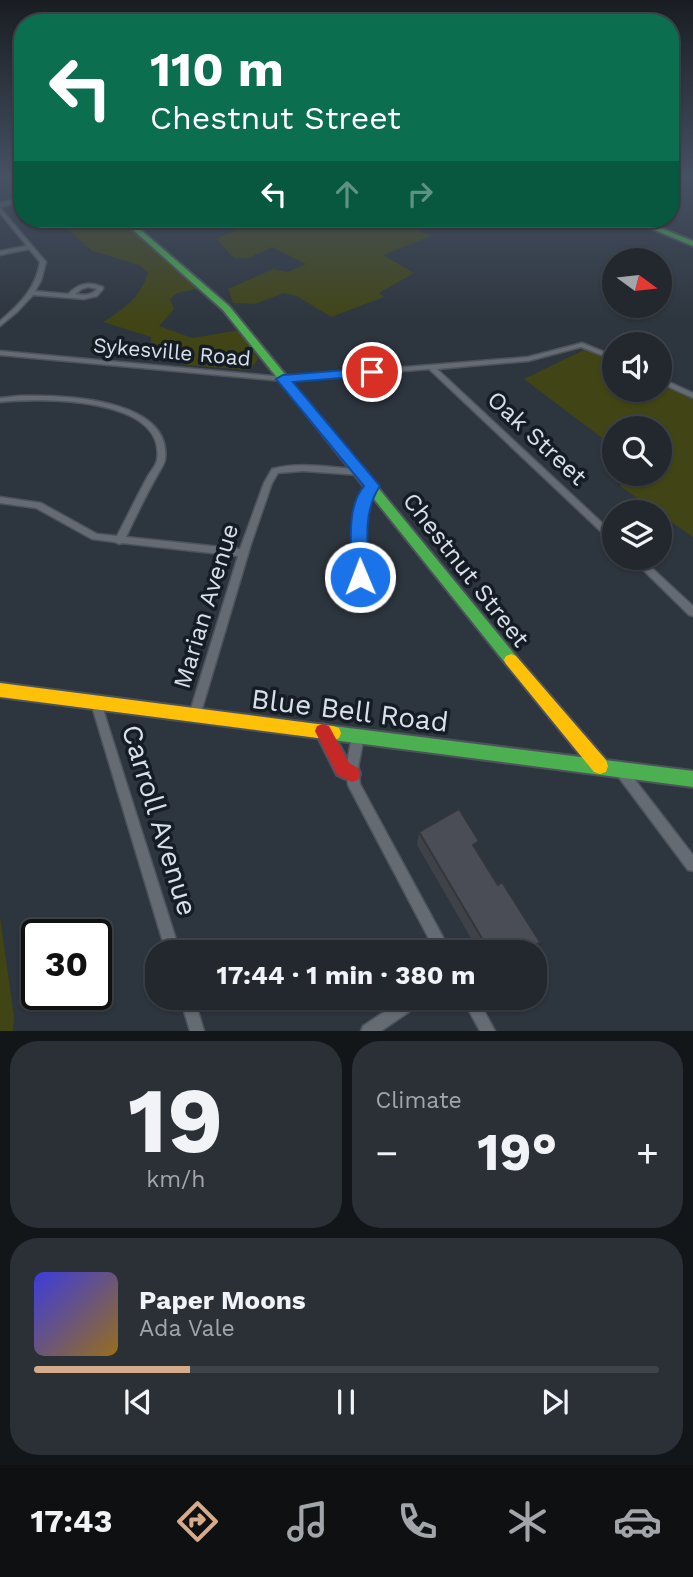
<!DOCTYPE html>
<meta charset="utf-8">
<style>
:root{--surface:#22282e;--page:#2a3036;--text:#f1f3f6;--muted:#a2a6aa;--line:#3f444a;--accent:#d6ab8b}
body{margin:0;font-family:"Work Sans",sans-serif;background:var(--page);color:var(--text);height:100vh;display:flex;flex-direction:column;font-size:26px;white-space:nowrap}
*{box-sizing:border-box;margin:0}
p{font-size:23px;color:var(--muted)}
.icon{flex:none;width:38px;height:38px;fill:none;stroke:currentColor;stroke-width:2;stroke-linecap:round;stroke-linejoin:round}
.map{position:relative;height:1031px;overflow:hidden}
.panel{display:flex;flex-direction:column;gap:10px;padding:10px;background:#131619;flex:1}
.panel>*{flex:none}
.guide{position:absolute;left:14px;top:14px;width:665px;height:214px;border-radius:28px;box-shadow:0 2px 5px #0004,0 0 0 2px var(--line);background:#0b6e4f;color:#fff;overflow:hidden}
.needle{width:46px;rotate:105deg}
.fabs{position:absolute;left:602px;top:248px;display:grid;gap:14px}
.fabs a{display:grid;place-items:center;width:70px;height:70px;border-radius:50%;background:var(--surface);box-shadow:0 2px 5px #0004,0 0 0 2px var(--line);font-size:35px}
.speed{position:absolute;left:21px;top:919px;display:flex;gap:14px;font-size:35px;font-weight:700;text-align:center}
.speed>*{display:grid;place-content:center;width:91px;height:91px;border-radius:50%;background:var(--surface);box-shadow:0 2px 5px #0004,0 0 0 2px var(--line);line-height:1}
.speed .limit{border:4px solid #111;border-radius:10px;background:#fff;color:#111}
.pin{position:absolute;display:grid;place-items:center;width:60px;height:60px;color:#fff;margin:-30px;border:4px solid #fff;border-radius:50%;box-shadow:0 2px 7px #0007}
.me{position:absolute;width:77px;margin:-38px;rotate:359deg;stroke-linejoin:round;filter:drop-shadow(0 0 5px #0008)}
.turn{display:flex;align-items:center;gap:24px;height:147px;padding:0 21px;font-size:32px}
.turn .icon{width:91px;height:91px;stroke-width:2.5}
.turn b{display:block;font-size:49px;line-height:60px}
.lanes{display:flex;align-items:center;height:66px;padding:0 21px;background:#0003;justify-content:center;gap:35px;direction:ltr}
.lanes .off{opacity:.35}
.big{font-size:52px;font-weight:700;line-height:1.1}
.panel .card{flex:1;display:flex;flex-direction:column;justify-content:center;gap:10px;min-width:0;padding:0 24px;border-radius:28px;background:var(--page)}
.panel .dial{align-items:center;gap:0}
.dial b{font-size:91px;line-height:1}
.song{display:flex;align-items:center;gap:21px}
.cover{width:84px;height:84px;border-radius:10px;background:linear-gradient(135deg,hsl(240 70% 55%),hsl(40 70% 35%))}
.played{height:7px;border-radius:4px;background:linear-gradient(90deg,var(--accent) 25%,var(--line) 25%)}
.keys{display:flex;justify-content:space-around;direction:ltr}
.heat{display:flex;justify-content:space-between;align-items:center;font-size:38px;direction:ltr}
.panel .tiles{flex:1;display:grid;gap:10px;grid-template-columns:1fr 1fr}
.card:last-child{grid-column:span 2}
.trip{position:absolute;left:145px;top:940px;width:402px;height:70px;border-radius:28px;background:var(--surface);box-shadow:0 2px 5px #0004,0 0 0 2px var(--line);font-weight:700;line-height:70px;text-align:center}
.tabs{display:flex;height:112px;justify-content:space-around;align-items:center;background:#0e1012;color:var(--muted)}
.tabs .icon{width:49px;height:49px}
.tabs .current{color:var(--accent)}
.tabs b{font-size:32px;color:var(--text)}
.map>svg:first-child{display:block}
.green{fill:#414515}
.lines{fill:none;stroke-linecap:round;stroke-linejoin:round}
.street-casing{stroke:#4d535c;stroke-width:3}
.fast-casing{stroke:#4d535c;stroke-width:4}
.slow-casing{stroke:#4d535c;stroke-width:4}
.jam-casing{stroke:#4d535c;stroke-width:4}
.street{fill:#646b72;fill-rule:evenodd}
.fast{fill:#4caf50;fill-rule:evenodd}
.slow{fill:#ffc107;fill-rule:evenodd}
.jam{fill:#c62828;fill-rule:evenodd}
.wall{fill:#404249}
.shaded-wall{fill:#34363c}
.building{fill:#4a4d55;stroke:#34363c;stroke-width:2}
.route{fill:#1a73e8;stroke:#114b97;stroke-width:2}
.labels{text-anchor:middle;stroke-width:7;stroke-linejoin:round;paint-order:stroke}
.far-street-label{font-size:21px;fill:#d7e0eb;stroke:#151c23}
.street-label{font-size:24px;fill:#d7e0eb;stroke:#151c23}
.near-street-label{font-size:28px;fill:#d7e0eb;stroke:#151c23}
</style>
<div class="map">
<svg width="693" height="1031" viewBox="0 0 693 1031">
<rect width="100%" height="100%" fill="#2d353e"/>
<g class="green">
<path d="M94 219H121L200 288 177 293 170 299 174 309 159 326 192 338 240 330 258 359 250 370 185 365 193 353 189 348 151 346V337L103 322C125 308 140 298 148 273L139 265 92 251 64 226Z"/>
<path d="M283 219H395L431 236 383 255 414 273 379 293 384 297 331 317 297 296 284 293 255 304 233 303 228 289 273 269 288 272 306 264 272 247 249 258H234L216 239 241 228Z"/>
<path d="M590 347 614 358V390H660V380L693 395V537L620 486 628 474H660V429H614V447L524 379Z"/>
<path d="M0 917 14 1017 13 1031H0Z"/>
</g>
<g class="lines">
<defs>
<g id="street">
<path d="M23 198V201L0 207V203Z"/>
<path d="M0 208 46 262 41 281 35 291 68 294C79 283 89 281 103 287V289L97 296 84 299 33 295 17 312 0 326V321C20 304 36 288 40 262L29 249 0 255V251L27 246 0 213ZM88 287 97 289C91 296 84 295 75 294L82 289Z"/>
<path d="M582 343 614 356V360L581 347 528 361 437 369 614 534V542L611 541 429 369 283 381 0 355V351L283 377 528 357Z"/>
<path d="M660 378 693 393V398L660 383Z"/>
<path d="M18 396C59 395 173 397 165 460 164 465 160 470 158 474 146 495 136 516 126 537L240 549 264 483 272 469C300 461 331 468 360 469L364 472 360 475 303 471 278 473 272 483 251 544 199 719 195 720 191 719 189 715 238 556 122 543 119 544 115 542 92 539 36 508 0 503V497L41 503 97 534 117 536C128 515 138 494 149 474 152 470 156 465 157 460 167 396 39 398 0 402V398Z"/>
<path d="M372 483 376 486C356 518 364 560 366 596L364 599 361 600 358 599 356 596C354 558 348 518 369 484Z"/>
<path d="M631 558H641L693 606V616L689 615Z"/>
<path d="M96 698 100 700 101 703 180 952H166L91 703 92 700Z"/>
<path d="M358 731 362 732 364 736 358 768 360 784 451 952H436L348 785 346 768 352 736 354 732Z"/>
<path d="M621 765 625 767 693 855V871L688 870 617 775 615 771 617 767Z"/>
<path d="M180 998H194L204 1031H190Z"/>
<path d="M405 998H424L422 1003 381 1031H361L363 1026Z"/>
<path d="M462 998H477L495 1031H480Z"/>
</g>
<g id="fast">
<path d="M121 219H128L229 306 516 656 518 660 516 664 511 666 506 664 223 310Z"/>
<path d="M628 219H638L693 241V246Z"/>
<path d="M333 726 693 771V787L333 740 327 738 325 733 327 728Z"/>
</g>
<g id="slow">
<path d="M511 654 516 656 606 760 608 766 606 772 600 774 594 772 506 664 504 660 506 656Z"/>
<path d="M0 683 333 726 339 728 341 733 339 738 333 740 0 697Z"/>
</g>
<path id="jam" d="M323 724 329 726 349 763 358 768 360 774 358 780 352 782 337 775 315 731 317 726Z"/>
</defs>
<use href="#street" class="street-casing"/>
<use href="#fast" class="fast-casing"/>
<use href="#slow" class="slow-casing"/>
<use href="#jam" class="jam-casing"/>
<use href="#street" class="street"/>
<use href="#fast" class="fast"/>
<use href="#slow" class="slow"/>
<use href="#jam" class="jam"/>
</g>
<path class="wall" d="M419 832 476 850 498 885 540 942 534 952H479L417 845Z"/>
<g class="shaded-wall">
<path d="M479 841 475 854 473 845Z"/>
<path d="M540 942 534 952H526Z"/>
</g>
<path class="building" d="M459 809 479 841 473 845 498 885 502 882 540 942 526 952H490L419 832Z"/>
<linearGradient id="sky" x2="0" y2="1"><stop stop-color="#191d22"/><stop offset="0.55" stop-color="#465163"/><stop offset="1" stop-color="#465163" stop-opacity="0"/></linearGradient>
<rect width="693" height="323" fill="url(#sky)"/>
<path class="route" d="M372 368 378 372 376 375 293 382 380 486C362 512 368 547 369 577L366 582H354L352 577C352 550 345 508 364 486L276 379 283 375Z"/>
<g class="labels">
<g class="far-street-label">
<text transform="translate(172 352) rotate(5)" y="7">Sykesville Road</text>
</g>
<g class="street-label">
<text transform="translate(537 438) rotate(43)" y="8">Oak Street</text>
<text transform="translate(466 570) rotate(52)" y="8">Chestnut Street</text>
<text transform="translate(206 606) rotate(-73)" y="8">Marian Avenue</text>
</g>
<g class="near-street-label">
<text transform="translate(350 710) rotate(7)" y="10">Blue Bell Road</text>
<text transform="translate(160 820) rotate(73)" y="10">Carroll Avenue</text>
</g>
</g>
</svg>
<div class="fabs">
<a><svg class="needle" viewBox="-14 -14 28 28"><path d="M0-13l5 13h-10z" fill="#e53935"/><path d="M0 13l5-13h-10z" fill="#a2a6aa"/></svg></a>
<a><svg class="icon" aria-label="sound" viewBox="0 0 24 24"><path d="M4 9h4l5-4v14l-5-4H4zM17 9q2 3 0 6"/></svg></a>
<a><svg class="icon" aria-label="search" viewBox="0 0 24 24"><circle cx="10" cy="10" r="6"/><path d="M15 15l6 6"/></svg></a>
<a><svg class="icon" aria-label="layers" viewBox="0 0 24 24"><path d="M12 4l9 5-9 5-9-5zM3 14l9 5 9-5"/></svg></a>
</div>
<div class="speed"><div class="limit">30</div></div>
<div class="pin" style="left:372px;top:372px;background:#d93025"><svg class="icon" aria-label="arrive" viewBox="0 0 24 24"><path d="M6 21V4h12l-3 4 3 4H6"/></svg></div>
<svg class="me" style="left:360px;top:577px" viewBox="-20 -20 40 40"><circle r="17" fill="#1a73e8" stroke="#fff" stroke-width="3"/><path d="M0-11L8 9 0 5-8 9z" fill="#fff"/></svg>
<div class="trip">17:44 · 1 min · 380 m</div>
<div class="guide">
<div class="turn"><svg class="icon" aria-label="left" viewBox="0 0 24 24"><path d="M17 20v-9H6M10 6l-5 5 5 5"/></svg><div><b>110 m</b>Chestnut Street</div></div>
<div class="lanes"><svg class="icon" aria-label="left" viewBox="0 0 24 24"><path d="M17 20v-9H6M10 6l-5 5 5 5"/></svg><svg class="icon off" aria-label="ahead" viewBox="0 0 24 24"><path d="M12 20V5M6 11l6-6 6 6"/></svg><svg class="icon off" aria-label="right" viewBox="0 0 24 24"><path d="M7 20v-9h11M14 6l5 5-5 5"/></svg></div>
</div>
</div>
<section class="panel">
<div class="tiles">
<div class="card dial"><b>19</b><p>km/h</p></div>
<div class="card"><p>Climate</p>
<div class="heat"><a>−</a><b class="big">19°</b><a>+</a></div>
</div>
<div class="card">
<div class="song"><i class="cover"></i><div><b>Paper Moons</b><p>Ada Vale</p></div></div>
<div class="played"></div>
<div class="keys"><svg class="icon" aria-label="previous" viewBox="0 0 24 24"><path d="M18 5L8 12l10 7zM5 5v14"/></svg><svg class="icon" aria-label="pause" viewBox="0 0 24 24"><path d="M8 5v14M16 5v14"/></svg><svg class="icon" aria-label="next" viewBox="0 0 24 24"><path d="M6 5l10 7-10 7zM19 5v14"/></svg></div>
</div>
</div>
</section>
<nav class="tabs">
<b>17:43</b>
<svg class="icon current" aria-label="directions" viewBox="0 0 24 24"><path d="M12 3l9 9-9 9-9-9zM9 14v-3h6M13 9l2 2-2 2"/></svg>
<svg class="icon" aria-label="music" viewBox="0 0 24 24"><path d="M9 18V5l10-2v13"/><circle cx="6" cy="18" r="3"/><circle cx="16" cy="16" r="3"/></svg>
<svg class="icon" aria-label="phone" viewBox="0 0 24 24"><path d="M5 4h4l2 5-3 2q2 4 5 5l2-3 5 2v4C11 20 4 13 5 4z"/></svg>
<svg class="icon" aria-label="climate" viewBox="0 0 24 24"><path d="M12 3v18M4 7l16 10M4 17L20 7"/></svg>
<svg class="icon" aria-label="car" viewBox="0 0 24 24"><path d="M5 17H2v-5l4-1 3-4h7l3 4 3 1v5h-3M9 17h6M6 11h13"/><circle cx="7" cy="17" r="2"/><circle cx="17" cy="17" r="2"/></svg>
</nav>
